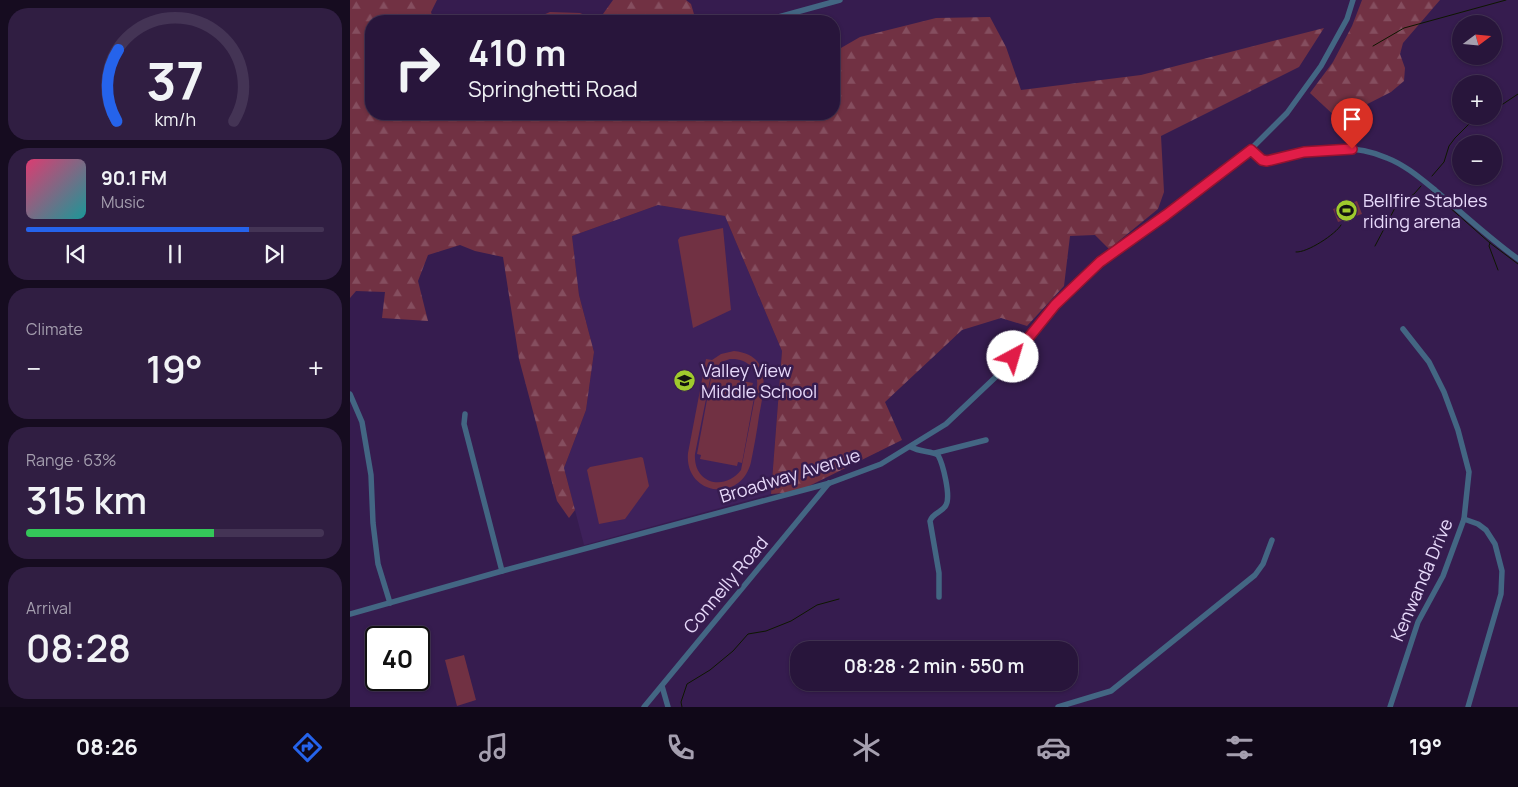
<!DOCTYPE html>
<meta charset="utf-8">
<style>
:root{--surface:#28153b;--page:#301e42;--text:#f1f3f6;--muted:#a59faf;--line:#443455;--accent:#2563eb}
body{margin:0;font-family:Manrope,sans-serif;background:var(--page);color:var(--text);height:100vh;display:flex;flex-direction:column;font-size:19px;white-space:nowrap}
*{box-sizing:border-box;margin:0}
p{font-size:16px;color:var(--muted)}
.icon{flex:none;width:28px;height:28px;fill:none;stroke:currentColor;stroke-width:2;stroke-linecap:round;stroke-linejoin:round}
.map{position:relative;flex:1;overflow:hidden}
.drawer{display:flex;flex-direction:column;gap:8px;padding:8px;background:#160c20;width:350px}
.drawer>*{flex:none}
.guide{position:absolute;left:15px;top:15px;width:475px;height:105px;border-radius:20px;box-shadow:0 1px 4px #0004,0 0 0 1px var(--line);background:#28153b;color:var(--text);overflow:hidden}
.needle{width:32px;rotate:74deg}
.buttons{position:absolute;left:1102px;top:15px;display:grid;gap:10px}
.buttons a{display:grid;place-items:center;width:50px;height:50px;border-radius:50%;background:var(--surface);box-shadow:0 1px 4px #0004,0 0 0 1px var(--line);font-size:25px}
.speed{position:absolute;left:15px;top:626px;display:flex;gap:10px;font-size:25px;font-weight:700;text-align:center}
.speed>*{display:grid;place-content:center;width:65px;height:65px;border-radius:50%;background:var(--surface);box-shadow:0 1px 4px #0004,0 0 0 1px var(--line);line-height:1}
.speed .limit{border:2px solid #111;border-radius:8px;background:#fff;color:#111}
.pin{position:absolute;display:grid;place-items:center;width:42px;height:42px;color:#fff;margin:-51px -21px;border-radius:50% 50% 50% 0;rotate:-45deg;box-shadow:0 0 5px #0007}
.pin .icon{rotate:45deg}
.me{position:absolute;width:55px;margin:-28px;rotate:39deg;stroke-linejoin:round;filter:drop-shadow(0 0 4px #0008)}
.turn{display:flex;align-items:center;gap:18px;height:105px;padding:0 20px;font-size:22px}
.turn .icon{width:65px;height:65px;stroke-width:2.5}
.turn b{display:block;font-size:35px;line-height:42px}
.big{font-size:38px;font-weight:600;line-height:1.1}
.drawer .tile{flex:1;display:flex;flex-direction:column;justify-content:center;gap:8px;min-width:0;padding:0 18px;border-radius:20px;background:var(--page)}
.drawer .dial{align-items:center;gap:0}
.dial svg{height:130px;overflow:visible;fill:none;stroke:var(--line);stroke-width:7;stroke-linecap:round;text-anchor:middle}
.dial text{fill:var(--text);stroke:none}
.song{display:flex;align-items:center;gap:15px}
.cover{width:60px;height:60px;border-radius:8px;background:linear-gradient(135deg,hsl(340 70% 55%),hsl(180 70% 35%))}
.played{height:5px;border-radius:2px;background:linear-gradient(90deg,var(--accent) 75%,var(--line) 75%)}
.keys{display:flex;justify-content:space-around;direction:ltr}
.heat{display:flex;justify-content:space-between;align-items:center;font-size:28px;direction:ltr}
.charge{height:8px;border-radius:4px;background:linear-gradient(90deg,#34c759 63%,var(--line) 0)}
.trip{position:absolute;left:440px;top:641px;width:288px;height:50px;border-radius:20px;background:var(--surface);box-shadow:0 1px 4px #0004,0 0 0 1px var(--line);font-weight:600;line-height:50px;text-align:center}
.tabs{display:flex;height:80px;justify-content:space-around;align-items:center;background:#100818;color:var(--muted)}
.tabs .icon{width:35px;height:35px}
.tabs .current{color:var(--accent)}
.tabs b{font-size:22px;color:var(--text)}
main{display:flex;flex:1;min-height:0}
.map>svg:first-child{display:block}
.built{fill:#3e215b}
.forest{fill:url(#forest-firs)}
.green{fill:#713143;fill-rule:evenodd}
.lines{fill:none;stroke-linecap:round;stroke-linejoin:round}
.stream{stroke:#0e1700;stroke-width:1}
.minor{stroke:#436683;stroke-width:5.5}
.route-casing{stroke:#92132f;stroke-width:12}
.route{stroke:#e11d48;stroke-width:9}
.labels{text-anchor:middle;stroke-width:5;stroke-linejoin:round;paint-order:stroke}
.poi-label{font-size:18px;fill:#e7d9fa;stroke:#361c4f;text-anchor:start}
.street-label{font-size:18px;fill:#e7d9fa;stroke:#361c4f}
</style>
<main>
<section class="drawer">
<div class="tile dial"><svg viewBox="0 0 100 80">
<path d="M14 69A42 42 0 1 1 86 69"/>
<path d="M14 69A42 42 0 0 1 15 25" stroke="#2563eb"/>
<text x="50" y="56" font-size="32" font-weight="700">37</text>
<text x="50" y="72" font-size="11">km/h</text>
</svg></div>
<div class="tile">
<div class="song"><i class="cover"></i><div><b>90.1 FM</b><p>Music</p></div></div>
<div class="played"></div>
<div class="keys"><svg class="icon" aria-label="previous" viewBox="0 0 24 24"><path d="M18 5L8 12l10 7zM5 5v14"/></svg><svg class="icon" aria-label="pause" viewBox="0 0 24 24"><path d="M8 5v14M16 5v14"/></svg><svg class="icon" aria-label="next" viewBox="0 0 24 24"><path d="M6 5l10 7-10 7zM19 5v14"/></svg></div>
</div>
<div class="tile"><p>Climate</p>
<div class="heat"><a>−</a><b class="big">19°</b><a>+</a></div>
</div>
<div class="tile"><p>Range · 63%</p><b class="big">315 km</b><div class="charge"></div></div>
<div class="tile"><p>Arrival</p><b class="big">08:28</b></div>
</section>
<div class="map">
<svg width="1168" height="707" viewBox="0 0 1168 707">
<defs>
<pattern id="forest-firs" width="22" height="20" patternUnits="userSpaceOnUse" patternTransform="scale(1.25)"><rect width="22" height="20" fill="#713143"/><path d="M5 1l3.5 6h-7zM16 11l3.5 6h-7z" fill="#854e5f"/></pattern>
</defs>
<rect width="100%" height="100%" fill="#361c4f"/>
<path class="built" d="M308 205 375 216 432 351 421 494 234 545 214 468 236 410 244 352 229 295 222 236Z"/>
<g class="forest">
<path d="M0 0H87L81 12 84 21H21V114H484V52L510 37 586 18 640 17 656 47 671 90 791 75 974 28 949 67 811 136 814 192 808 209 759 249 745 235 720 236 714 286 677 326 651 318 612 330 535 402 552 440 447 492 421 494 432 351 375 216 308 205 222 236 229 295 244 352 236 410 214 468 225 510 219 518 207 501 169 359 153 257 125 251 110 245 78 255 68 281 78 321 32 318 35 292 6 291 0 298Z"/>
<path d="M263 0H336L341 4 346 21H179L200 12 230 13 248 21Z"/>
<path d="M1012 0H1090L1053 43 1050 54 1055 68 1054 81 1041 92 988 119 960 93 983 62 1002 26Z"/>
</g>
<g class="green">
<path d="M1007 201 1012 214 988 222 983 209Z"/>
<path d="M373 228 381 310 343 328 328 240 330 237Z"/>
<path d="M384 351C423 355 414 389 409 416 407 431 404 447 401 462 391 504 334 495 338 453L356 359 362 360 371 354ZM380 359C398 358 409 370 407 387L391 470C374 492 343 483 345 454L361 374 371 362Z"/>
<path d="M366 376 403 383 402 386 406 387 392 463 388 462 387 466 350 459 351 455 347 454 361 378 365 379Z"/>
<path d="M291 457 293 458 299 486 275 519 249 524 237 470 240 467Z"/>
<path d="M114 655 126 700 107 706 95 660Z"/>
</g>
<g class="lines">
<g class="stream">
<path d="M1023 46 1054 28 1156 0"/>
<path d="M1144 110 1168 94"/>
<path d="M1082 176 1094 162 1099 146 1105 138 1119 124 1126 123 1135 116"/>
<path d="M1082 192 1140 243 1168 264"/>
<path d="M1140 243 1139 246 1148 270"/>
<path d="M1025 246 1046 206 1064 194 1071 186"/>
<path d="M946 252C957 253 986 234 991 225"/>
<path d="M332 707 331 702 337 684 360 670 383 651 398 634 416 631 441 621 467 605 489 599"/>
</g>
<g class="minor">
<path d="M414 21 490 0"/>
<path d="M901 149C906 155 909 160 917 161 954 149 1000 141 1037 158 1055 165 1070 178 1085 190 1112 213 1139 238 1168 259"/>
<path d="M0 394 12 422 21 475 23 523 28 564 40 603"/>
<path d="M115 414 114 424 152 571"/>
<path d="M561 447C570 452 581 451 588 455 593 464 601 496 596 505 592 513 583 512 580 521L589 573V597"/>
<path d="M585 453 636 440"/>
<path d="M1114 519 1128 524 1136 530 1145 544 1152 571 1151 594 1118 707"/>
<path d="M0 614 152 571 480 483 531 464 596 424 651 372 705 305 750 262 816 215 901 149 937 113 971 66 997 19 1003 0"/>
<path d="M312 686 318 707"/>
<path d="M294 707 479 483"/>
<path d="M708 707 761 691 905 575 913 564 922 540"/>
<path d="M1040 707 1068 622 1093 576 1114 519 1119 472 1108 430 1094 392 1079 362 1053 329"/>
</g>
</g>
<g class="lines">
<defs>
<path id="route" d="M663 357 705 305 750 262 816 215 901 150 912 160 917 161 954 152 1002 149"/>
</defs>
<use href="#route" class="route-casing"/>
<use href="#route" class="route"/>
</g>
<defs>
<symbol id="stadium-disc" viewBox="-11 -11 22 22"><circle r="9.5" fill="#9fca2d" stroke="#361c4f"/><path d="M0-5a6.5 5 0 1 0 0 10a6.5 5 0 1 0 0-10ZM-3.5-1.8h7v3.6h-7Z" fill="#111"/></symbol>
<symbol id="school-disc" viewBox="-11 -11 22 22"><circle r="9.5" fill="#9fca2d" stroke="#361c4f"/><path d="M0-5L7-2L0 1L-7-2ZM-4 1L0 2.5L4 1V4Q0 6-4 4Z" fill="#111"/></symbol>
</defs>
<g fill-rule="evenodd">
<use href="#stadium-disc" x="984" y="198" width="25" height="25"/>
<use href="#school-disc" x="322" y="368" width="25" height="25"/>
</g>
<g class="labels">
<g class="poi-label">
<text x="1013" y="207">Bellfire Stables<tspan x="1013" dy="21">riding arena</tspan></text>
<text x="351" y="377">Valley View<tspan x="351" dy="21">Middle School</tspan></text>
</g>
<g class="street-label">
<text transform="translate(440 476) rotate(-17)" y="6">Broadway Avenue</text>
<text transform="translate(1072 580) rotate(-67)" y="6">Kenwanda Drive</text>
<text transform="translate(376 585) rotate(-50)" y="6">Connelly Road</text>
</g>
</g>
</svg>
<div class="buttons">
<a><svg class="needle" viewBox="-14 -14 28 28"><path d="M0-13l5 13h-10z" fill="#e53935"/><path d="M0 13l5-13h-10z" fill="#a59faf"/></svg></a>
<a>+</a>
<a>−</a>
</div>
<div class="speed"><div class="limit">40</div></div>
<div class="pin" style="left:1002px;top:149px;background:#d93025"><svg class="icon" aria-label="arrive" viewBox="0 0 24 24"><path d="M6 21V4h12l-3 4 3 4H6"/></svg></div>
<svg class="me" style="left:663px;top:357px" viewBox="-20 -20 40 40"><circle r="19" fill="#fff"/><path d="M0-13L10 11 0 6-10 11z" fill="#e11d48"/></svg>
<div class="trip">08:28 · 2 min · 550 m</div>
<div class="guide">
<div class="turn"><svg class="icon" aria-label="right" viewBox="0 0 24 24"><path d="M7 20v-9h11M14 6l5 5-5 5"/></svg><div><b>410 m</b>Springhetti Road</div></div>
</div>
</div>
</main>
<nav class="tabs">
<b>08:26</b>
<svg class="icon current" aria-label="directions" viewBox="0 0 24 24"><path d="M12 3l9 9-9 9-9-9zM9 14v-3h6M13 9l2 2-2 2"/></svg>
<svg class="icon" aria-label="music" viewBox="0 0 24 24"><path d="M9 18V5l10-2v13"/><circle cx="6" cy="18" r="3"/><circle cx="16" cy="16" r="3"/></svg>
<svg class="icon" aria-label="phone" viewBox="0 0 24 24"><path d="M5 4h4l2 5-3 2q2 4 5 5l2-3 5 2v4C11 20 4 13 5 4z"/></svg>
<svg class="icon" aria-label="climate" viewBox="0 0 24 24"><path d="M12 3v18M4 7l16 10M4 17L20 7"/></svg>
<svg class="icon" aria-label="car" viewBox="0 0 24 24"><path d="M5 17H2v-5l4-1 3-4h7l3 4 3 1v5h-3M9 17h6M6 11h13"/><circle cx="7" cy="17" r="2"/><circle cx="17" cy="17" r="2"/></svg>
<svg class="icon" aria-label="filters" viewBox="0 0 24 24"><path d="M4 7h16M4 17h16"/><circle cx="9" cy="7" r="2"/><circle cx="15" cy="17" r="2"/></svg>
<b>19°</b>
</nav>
